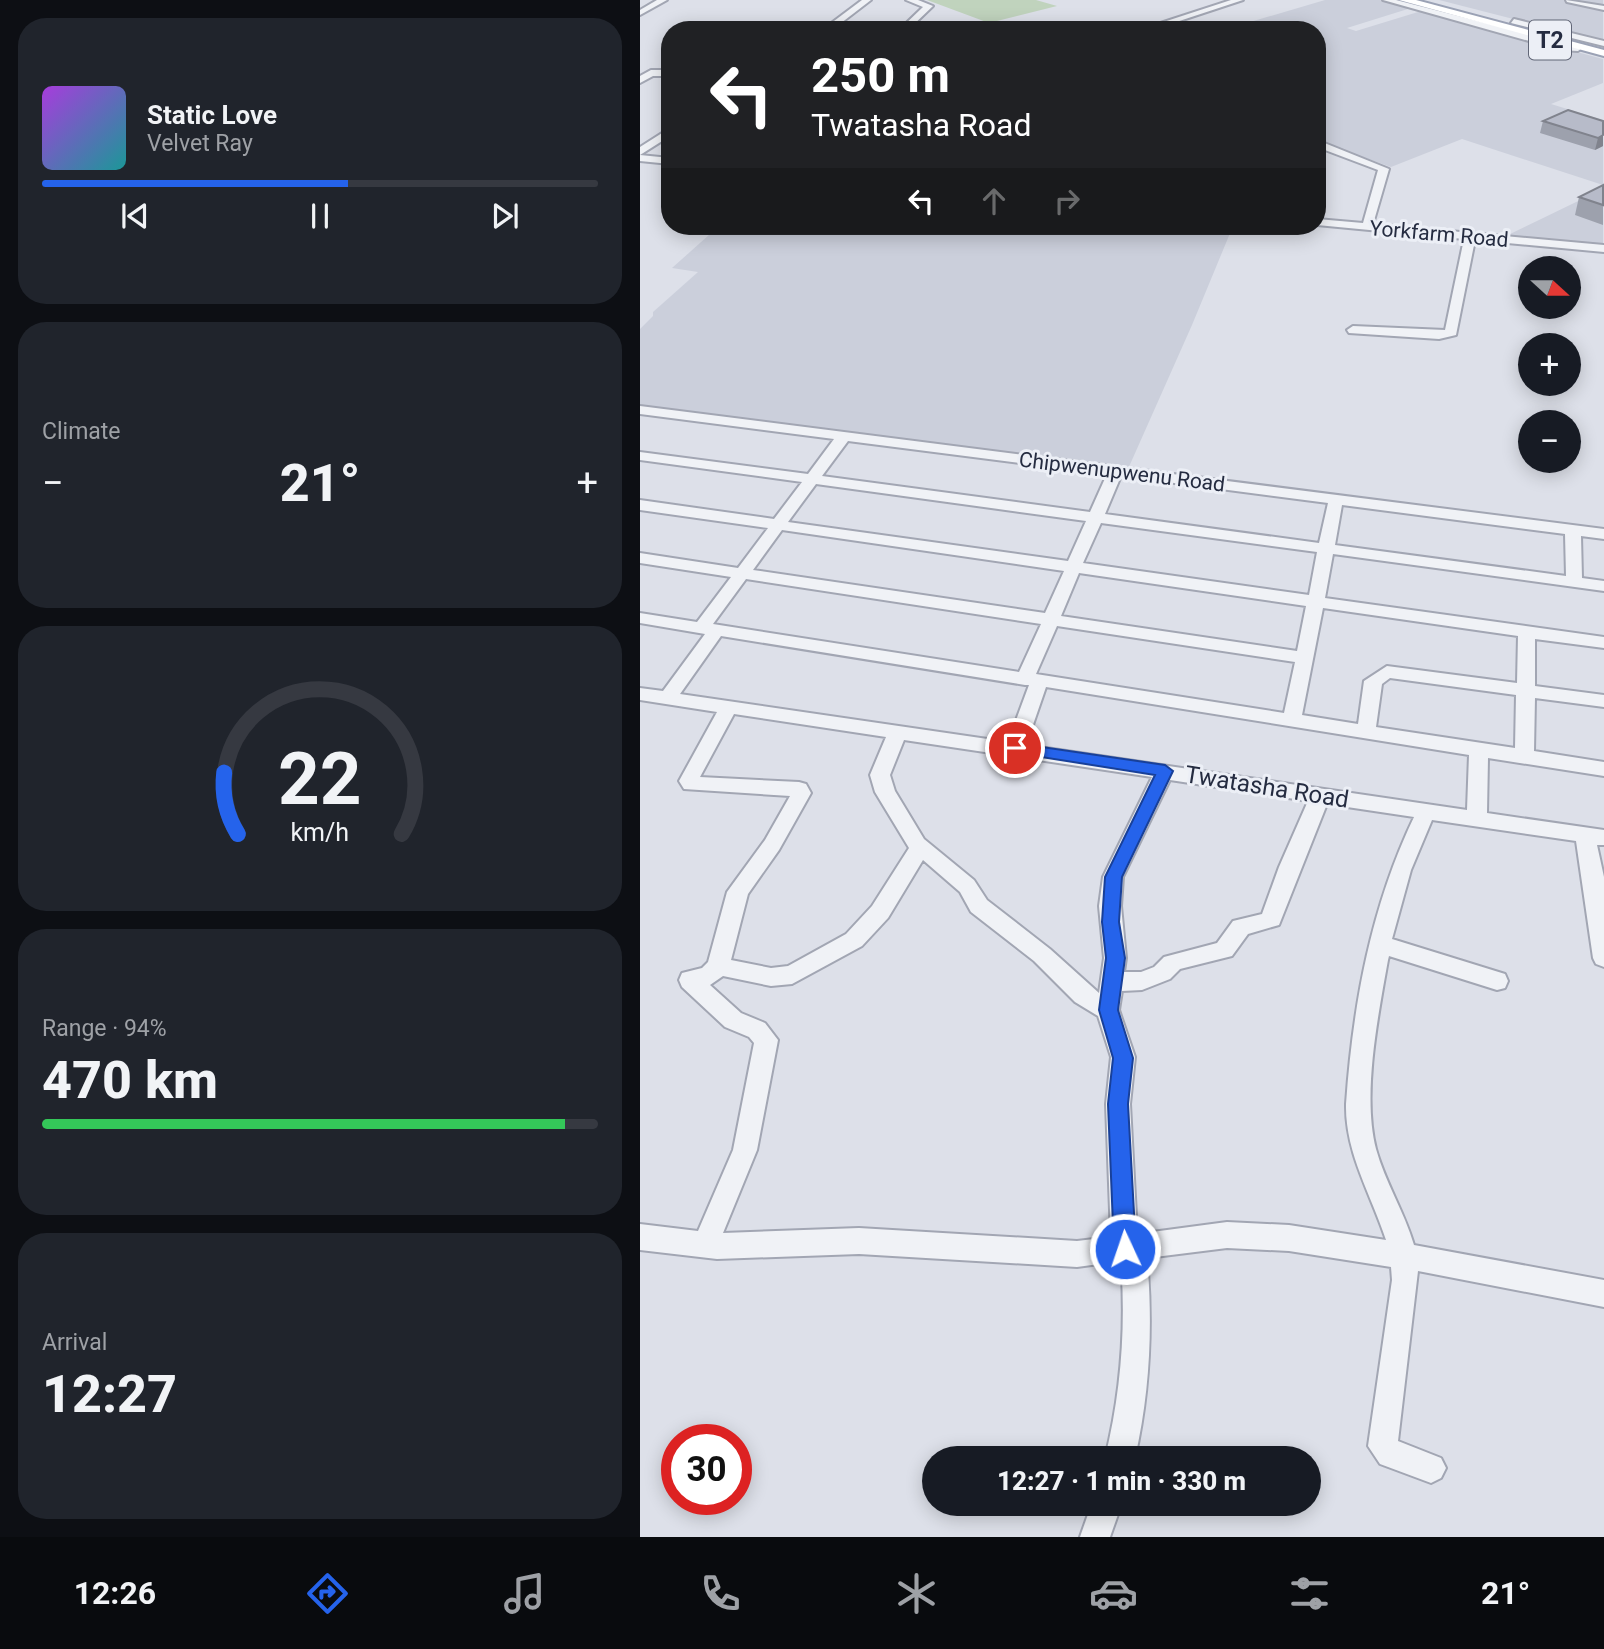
<!DOCTYPE html>
<meta charset="utf-8">
<style>
:root{--surface:#171b24;--page:#20242c;--text:#f1f3f6;--muted:#9ea1a6;--line:#363941;--accent:#2563eb}
body{margin:0;font-family:Roboto,sans-serif;background:var(--page);color:var(--text);height:100vh;display:flex;flex-direction:column;font-size:26px;white-space:nowrap}
*{box-sizing:border-box;margin:0}
p{font-size:23px;color:var(--muted)}
.icon{flex:none;width:38px;height:38px;fill:none;stroke:currentColor;stroke-width:2;stroke-linecap:round;stroke-linejoin:round}
.map{position:relative;flex:1;overflow:hidden}
.details{display:flex;flex-direction:column;gap:18px;padding:18px;background:#0d0f14;width:640px}
.details>*{flex:none}
.top-card{position:absolute;left:21px;top:21px;width:665px;height:214px;border-radius:28px;box-shadow:0 4px 18px #0003;background:#202124;color:#fff;overflow:hidden}
.needle{width:46px;rotate:111deg}
.controls{position:absolute;left:878px;top:256px;display:grid;gap:14px}
.controls a{display:grid;place-items:center;width:63px;height:63px;border-radius:50%;background:var(--surface);box-shadow:0 4px 18px #0003;font-size:35px}
.speed{position:absolute;left:21px;top:1424px;display:flex;gap:14px;font-size:35px;font-weight:700;text-align:center}
.speed>*{display:grid;place-content:center;width:91px;height:91px;border-radius:50%;background:var(--surface);box-shadow:0 4px 18px #0003;line-height:1}
.speed .limit{border:10px solid #d22;background:#fff;color:#111}
.pin{position:absolute;display:grid;place-items:center;width:60px;height:60px;color:#fff;margin:-30px;border:4px solid #fff;border-radius:50%;box-shadow:0 2px 7px #0007}
.me{position:absolute;width:77px;margin:-38px;rotate:357deg;stroke-linejoin:round;filter:drop-shadow(0 0 5px #0008)}
.turn{display:flex;align-items:center;gap:24px;height:147px;padding:0 35px;font-size:32px}
.turn .icon{width:91px;height:91px;stroke-width:2.5}
.turn b{display:block;font-size:49px;line-height:60px}
.lanes{display:flex;align-items:center;height:66px;padding:0 35px;background:#0003;justify-content:center;gap:35px;direction:ltr}
.lanes .off{opacity:.35}
.big{font-size:52px;font-weight:800;line-height:1.1}
.details .card{flex:1;display:flex;flex-direction:column;justify-content:center;gap:10px;min-width:0;padding:0 24px;border-radius:28px;background:var(--page)}
.details .dial{align-items:center;gap:0}
.dial svg{height:182px;overflow:visible;fill:none;stroke:var(--line);stroke-width:7;stroke-linecap:round;text-anchor:middle}
.dial text{fill:var(--text);stroke:none}
.song{display:flex;align-items:center;gap:21px}
.cover{width:84px;height:84px;border-radius:10px;background:linear-gradient(135deg,hsl(280 70% 55%),hsl(180 70% 35%))}
.played{height:7px;border-radius:4px;background:linear-gradient(90deg,var(--accent) 55%,var(--line) 55%)}
.keys{display:flex;justify-content:space-around;direction:ltr}
.heat{display:flex;justify-content:space-between;align-items:center;font-size:38px;direction:ltr}
.charge{height:10px;border-radius:5px;background:linear-gradient(90deg,#34c759 94%,var(--line) 0)}
.trip{position:absolute;left:282px;top:1446px;width:399px;height:70px;border-radius:35px;background:var(--surface);box-shadow:0 4px 18px #0003;font-weight:800;line-height:70px;text-align:center}
.dock{display:flex;height:112px;justify-content:space-around;align-items:center;background:#090b0e;color:var(--muted)}
.dock .icon{width:49px;height:49px}
.dock .selected{color:var(--accent)}
.dock b{font-size:32px;color:var(--text)}
main{display:flex;flex:1;min-height:0}
.map>svg:first-child{display:block}
.built{fill:#cbcfdb}
.green{fill:#c0d3bd}
.lines{fill:none;stroke-linecap:round;stroke-linejoin:round}
.minor-casing{stroke:#a2a6b3;stroke-width:4}
.major-casing{stroke:#9ba2b5;stroke-width:4}
.minor{fill:#f0f2f6;fill-rule:evenodd}
.major{fill:#fff;fill-rule:evenodd}
.wall{fill:#9da1ad}
.shaded-wall{fill:#80838d}
.building{fill:#b7bbc9;stroke:#80838d;stroke-width:2}
.route{fill:#2563eb;stroke:#184099;stroke-width:2}
.labels{text-anchor:middle;stroke-width:6;stroke-linejoin:round;paint-order:stroke}
.far-street-label{font-size:21px;fill:#252c41;stroke:#eceff6}
.shield{fill:#eceff6;stroke:#616677;stroke-width:2}
.shield-label{font-size:23px;font-weight:bold;fill:#252c41}
.street-label{font-size:24px;fill:#252c41;stroke:#eceff6}
</style>
<main>
<section class="details">
<div class="card">
<div class="song"><i class="cover"></i><div><b>Static Love</b><p>Velvet Ray</p></div></div>
<div class="played"></div>
<div class="keys"><svg class="icon" aria-label="previous" viewBox="0 0 24 24"><path d="M18 5L8 12l10 7zM5 5v14"/></svg><svg class="icon" aria-label="pause" viewBox="0 0 24 24"><path d="M8 5v14M16 5v14"/></svg><svg class="icon" aria-label="next" viewBox="0 0 24 24"><path d="M6 5l10 7-10 7zM19 5v14"/></svg></div>
</div>
<div class="card"><p>Climate</p>
<div class="heat"><a>−</a><b class="big">21°</b><a>+</a></div>
</div>
<div class="card dial"><svg viewBox="0 0 100 80">
<path d="M14 69A42 42 0 1 1 86 69"/>
<path d="M14 69A42 42 0 0 1 8 42" stroke="#2563eb"/>
<text x="50" y="56" font-size="32" font-weight="700">22</text>
<text x="50" y="72" font-size="11">km/h</text>
</svg></div>
<div class="card"><p>Range · 94%</p><b class="big">470 km</b><div class="charge"></div></div>
<div class="card"><p>Arrival</p><b class="big">12:27</b></div>
</section>
<div class="map">
<svg width="964" height="1537" viewBox="0 0 964 1537">
<rect width="100%" height="100%" fill="#dde0e9"/>
<g class="built">
<path d="M685 0H740L771 8 707 28 716 31 778 12H788L963 59V83L911 104 963 120V185L822 139 751 167 677 141V30H583Z"/>
<path d="M799 0H963V42L803 1Z"/>
<path d="M963 189V246L866 236Z"/>
<path d="M79 226H593L552 325 488 469 0 405V329L13 316V312L58 272 32 268Z"/>
</g>
<path class="green" d="M287 0H396L417 6 349 23Z"/>
<g class="lines">
<defs>
<g id="minor">
<path d="M17 0H27L0 15V10Z"/>
<path d="M222 0H231L192 30H182Z"/>
<path d="M266 0H278L293 6 268 30H259L283 7Z"/>
<path d="M591 0H603L512 30H499Z"/>
<path d="M743 0H756L942 48 938 51 921 50Z"/>
<path d="M926 0 964 6V10L927 2Z"/>
<path d="M874 19 964 41V46L871 23Z"/>
<path d="M11 70H30V76H13L0 83V76Z"/>
<path d="M30 128V136L0 155 30 158V164L0 161V147Z"/>
<path d="M677 140 749 169 733 224 964 245V252L835 240 816 335 799 339 709 333 707 330 713 326 805 330 824 239 677 225V219L723 223 738 170 677 147Z"/>
<path d="M0 406 964 529V539L941 536 942 578 964 581V591L693 554 685 598 964 637V648L895 639V686L964 695V707L895 698 894 751 964 762V776L848 758 847 813 964 830V845H957L964 877V967L956 964 953 958 936 841 792 820 771 870 752 939 865 974 868 981 865 988 857 990 749 956 748 960C738 1016 722 1095 736 1149 745 1182 764 1211 774 1245L964 1280V1307L778 1271 758 1441 801 1458 806 1468 801 1478 791 1483 740 1464 728 1446 752 1280 751 1267 649 1251 587 1248 507 1258C513 1326 510 1391 495 1458H465C481 1393 486 1328 481 1261L437 1267 219 1254 77 1259 0 1250V1224L58 1231 93 1150 114 1043 109 1037 85 1027 42 987 39 980 42 973 62 968 68 962 87 892 125 840 150 796 44 789 39 781 77 712 0 700V688L23 691 65 634 0 623V613L57 622 91 577 0 563V553L98 568 128 528 0 510V500L134 519 162 482 0 460V452L168 474 194 439 0 414ZM208 441 467 474 450 512 182 476ZM481 476 688 503 679 543 465 514ZM176 484 446 521 428 561 148 522ZM702 505 925 534 926 576 695 545ZM461 523 677 552 669 595 443 563ZM142 530 424 571 405 613 113 570ZM439 573 666 606 657 651 421 616ZM106 579 401 624 379 672 73 624ZM683 608 878 636 877 683 747 666 724 681 718 724 662 715ZM417 626 655 662 644 713 396 674ZM81 636 385 685H389L368 742 40 694ZM750 678 876 695 875 748 736 727 742 684ZM406 687 829 755 827 810 386 745ZM94 714 246 737 230 775 235 792 269 848 232 906 206 934 148 966 131 968 91 960 108 894 139 850 171 793 166 784 159 782 60 777ZM264 740 512 777 463 877 459 906 464 958 459 993 410 949 347 900 334 880 284 839 255 791 250 775ZM530 780 668 801 639 867 622 914 593 921 577 943 524 957 514 967 501 972H484L486 958 481 906 483 877ZM687 804 774 817C731 907 713 1004 706 1104 705 1153 731 1194 746 1240L649 1225 587 1222 497 1234 490 1104 495 1057 479 1010 482 991 502 990 530 979 540 969 592 956 608 934 639 925ZM283 860 320 892 331 912 394 961 435 1002 458 1016 471 1057 466 1104 471 1237 437 1241 219 1228 83 1233 117 1150 138 1040 125 1023 101 1013 70 985 83 976 131 986 152 984 222 946 248 918Z"/>
<path d="M452 1503H482L470 1537H440Z"/>
</g>
<path id="major" d="M759 0H776L964 50V56Z"/>
</defs>
<use href="#minor" class="minor-casing"/>
<use href="#major" class="major-casing"/>
<use href="#minor" class="minor"/>
<use href="#major" class="major"/>
</g>
<g class="wall">
<path d="M903 121H963V146L955 150 900 133Z"/>
<path d="M963 185V225L935 215 939 197Z"/>
</g>
<path class="shaded-wall" d="M963 135V146L955 150 958 138Z"/>
<g class="building">
<path d="M928 110 963 121V135L958 138 903 121Z"/>
<path d="M963 185V205L939 197Z"/>
</g>
<path class="route" d="M375 743 525 765 533 771 482 877 479 922 485 958 478 1010 493 1058 488 1104 496 1249 493 1257 485 1260 477 1257 474 1249 468 1104 473 1058 459 1010 466 958 462 922 465 877 515 775 370 752 367 748 370 744Z"/>
<g class="labels">
<g class="far-street-label">
<text transform="translate(799 234) rotate(5)" y="7">Yorkfarm Road</text>
<text transform="translate(482 472) rotate(7)" y="7">Chipwenupwenu Road</text>
</g>
<rect class="shield" x="889" y="20.5" width="42" height="39" rx="5"/>
<g class="shield-label">
<text x="910" y="48">T2</text>
</g>
<g class="street-label">
<text transform="translate(627 787) rotate(9)" y="8">Twatasha Road</text>
</g>
</g>
</svg>
<div class="controls">
<a><svg class="needle" viewBox="-14 -14 28 28"><path d="M0-13l5 13h-10z" fill="#e53935"/><path d="M0 13l5-13h-10z" fill="#9ea1a6"/></svg></a>
<a>+</a>
<a>−</a>
</div>
<div class="speed"><div class="limit">30</div></div>
<div class="pin" style="left:375px;top:748px;background:#d93025"><svg class="icon" aria-label="arrive" viewBox="0 0 24 24"><path d="M6 21V4h12l-3 4 3 4H6"/></svg></div>
<svg class="me" style="left:485px;top:1249px" viewBox="-20 -20 40 40"><circle r="17" fill="#2563eb" stroke="#fff" stroke-width="3"/><path d="M0-11L8 9 0 5-8 9z" fill="#fff"/></svg>
<div class="trip">12:27 · 1 min · 330 m</div>
<div class="top-card">
<div class="turn"><svg class="icon" aria-label="left" viewBox="0 0 24 24"><path d="M17 20v-9H6M10 6l-5 5 5 5"/></svg><div><b>250 m</b>Twatasha Road</div></div>
<div class="lanes"><svg class="icon" aria-label="left" viewBox="0 0 24 24"><path d="M17 20v-9H6M10 6l-5 5 5 5"/></svg><svg class="icon off" aria-label="ahead" viewBox="0 0 24 24"><path d="M12 20V5M6 11l6-6 6 6"/></svg><svg class="icon off" aria-label="right" viewBox="0 0 24 24"><path d="M7 20v-9h11M14 6l5 5-5 5"/></svg></div>
</div>
</div>
</main>
<nav class="dock">
<b>12:26</b>
<svg class="icon selected" aria-label="directions" viewBox="0 0 24 24"><path d="M12 3l9 9-9 9-9-9zM9 14v-3h6M13 9l2 2-2 2"/></svg>
<svg class="icon" aria-label="music" viewBox="0 0 24 24"><path d="M9 18V5l10-2v13"/><circle cx="6" cy="18" r="3"/><circle cx="16" cy="16" r="3"/></svg>
<svg class="icon" aria-label="phone" viewBox="0 0 24 24"><path d="M5 4h4l2 5-3 2q2 4 5 5l2-3 5 2v4C11 20 4 13 5 4z"/></svg>
<svg class="icon" aria-label="climate" viewBox="0 0 24 24"><path d="M12 3v18M4 7l16 10M4 17L20 7"/></svg>
<svg class="icon" aria-label="car" viewBox="0 0 24 24"><path d="M5 17H2v-5l4-1 3-4h7l3 4 3 1v5h-3M9 17h6M6 11h13"/><circle cx="7" cy="17" r="2"/><circle cx="17" cy="17" r="2"/></svg>
<svg class="icon" aria-label="filters" viewBox="0 0 24 24"><path d="M4 7h16M4 17h16"/><circle cx="9" cy="7" r="2"/><circle cx="15" cy="17" r="2"/></svg>
<b>21°</b>
</nav>
